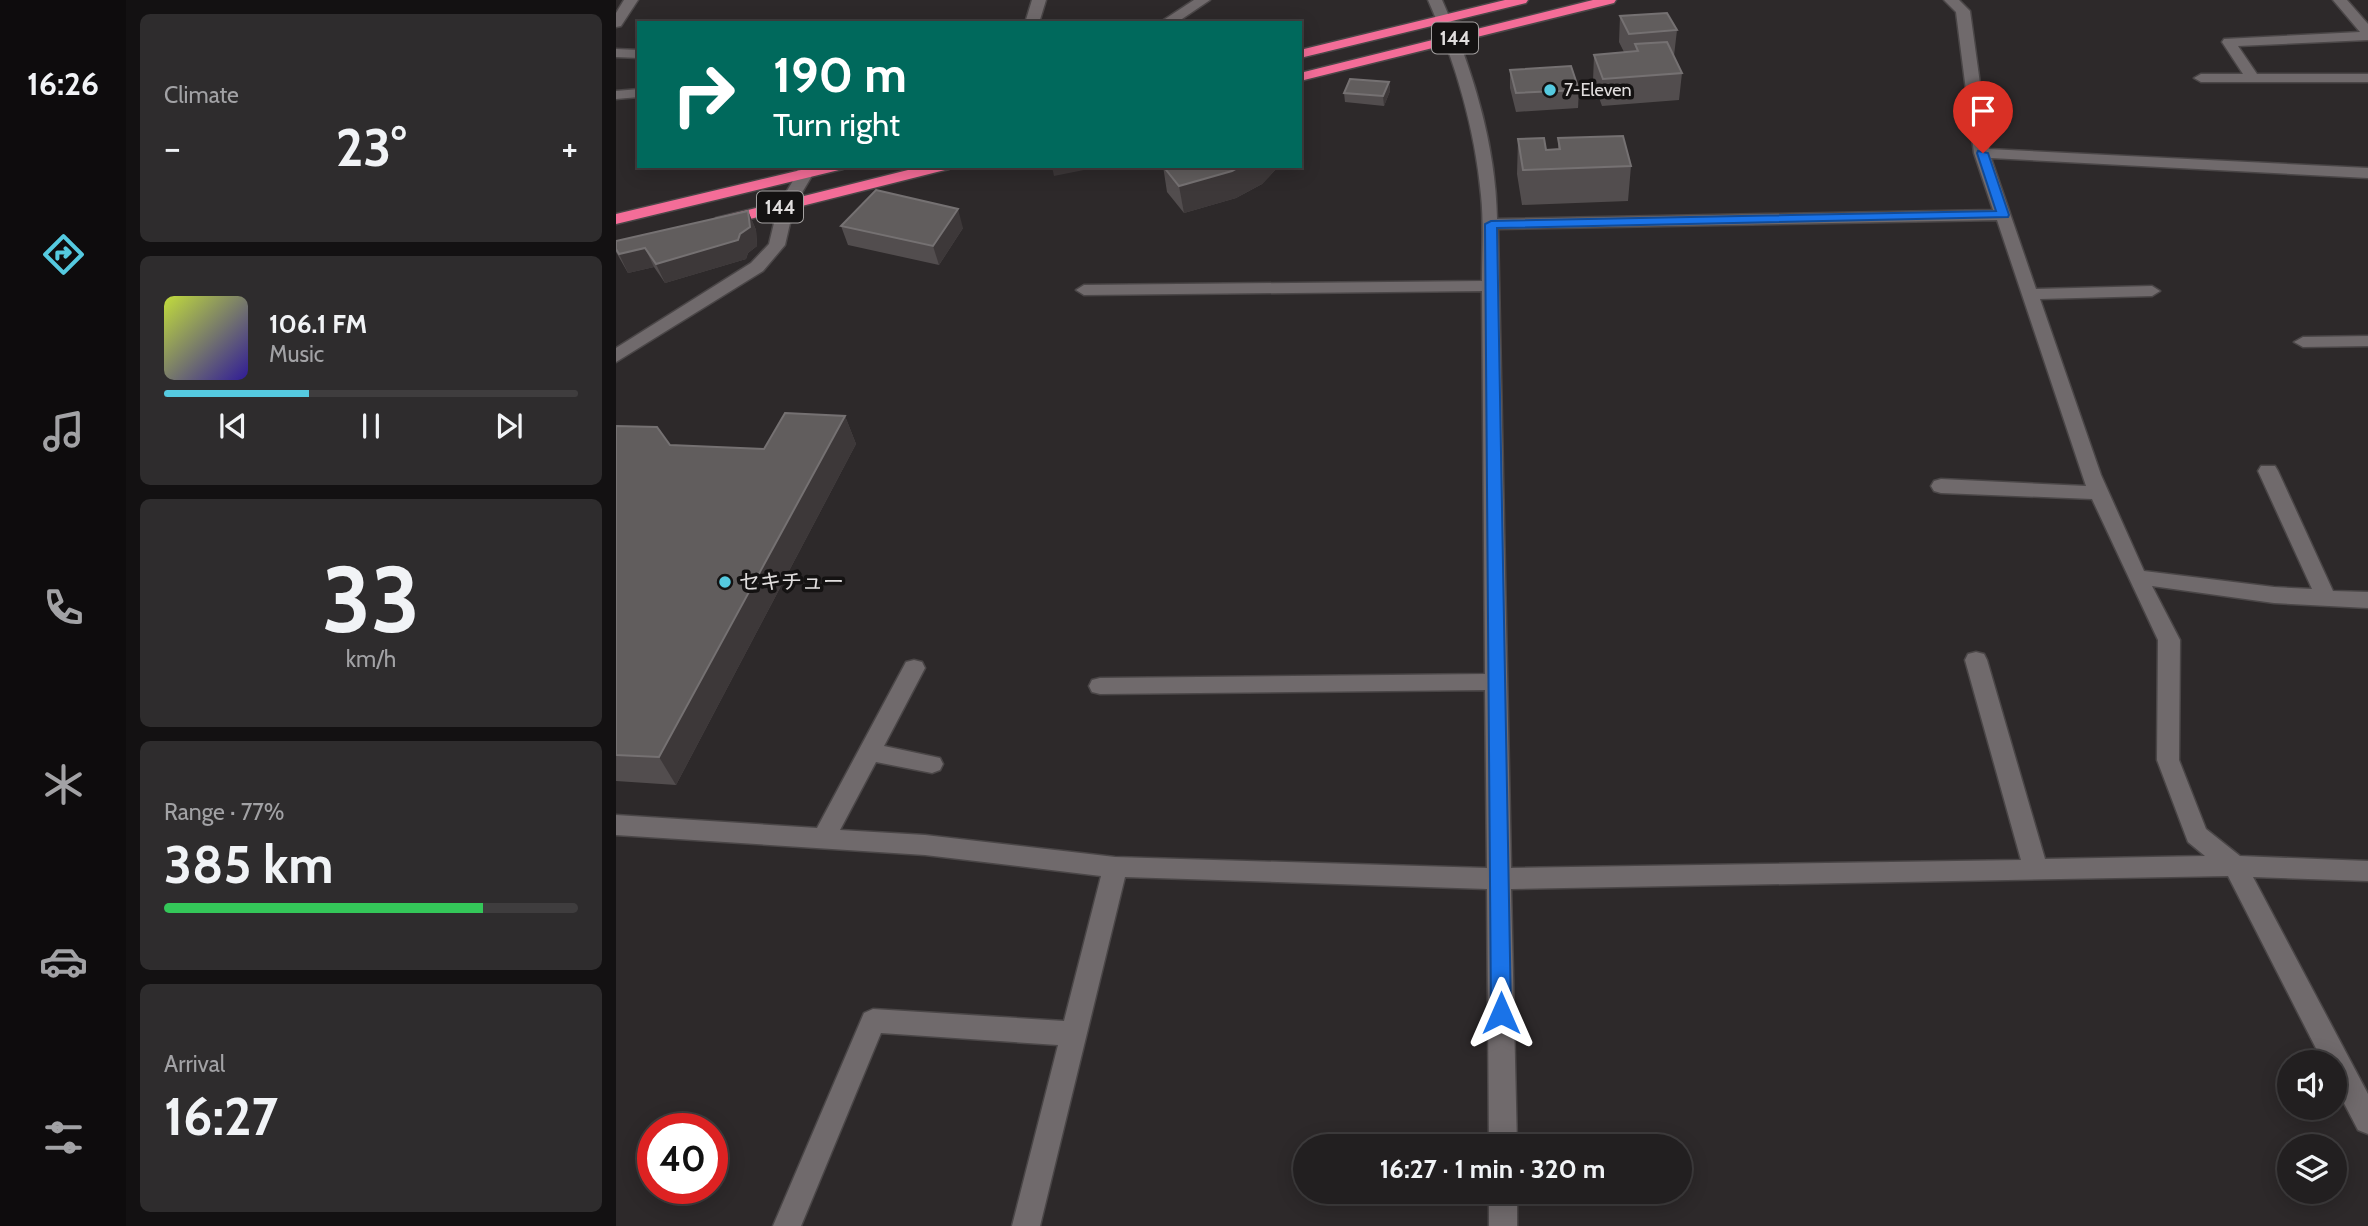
<!DOCTYPE html>
<meta charset="utf-8">
<style>
:root{--surface:#221f20;--page:#2e2c2d;--text:#f1f3f6;--muted:#a2a2a5;--line:#3f3d3e;--accent:#55cae0}
body{margin:0;font-family:Cabin,"Noto Sans JP",sans-serif;background:var(--page);color:var(--text);height:100vh;display:flex;flex-direction:column;font-size:26px;white-space:nowrap}
*{box-sizing:border-box;margin:0}
p{font-size:23px;color:var(--muted)}
.icon{flex:none;width:38px;height:38px;fill:none;stroke:currentColor;stroke-width:2;stroke-linecap:round;stroke-linejoin:round}
.map{position:relative;flex:1;overflow:hidden}
.side{display:flex;flex-direction:column;gap:14px;padding:14px;background:#131112;width:490px}
.side>*{flex:none}
.banner{position:absolute;left:21px;top:21px;width:665px;height:147px;border-radius:0px;box-shadow:0 4px 18px #0003,0 0 0 2px var(--line);background:#00695c;color:#fff;overflow:hidden}
.tools{position:absolute;left:1661px;top:1050px;display:grid;gap:14px}
.tools a{display:grid;place-items:center;width:70px;height:70px;border-radius:50%;background:var(--surface);box-shadow:0 4px 18px #0003,0 0 0 2px var(--line);font-size:35px}
.speed{position:absolute;left:21px;top:1113px;display:flex;gap:14px;font-size:35px;font-weight:700;text-align:center}
.speed>*{display:grid;place-content:center;width:91px;height:91px;border-radius:50%;background:var(--surface);box-shadow:0 4px 18px #0003,0 0 0 2px var(--line);line-height:1}
.speed .limit{border:10px solid #d22;background:#fff;color:#111}
.pin{position:absolute;display:grid;place-items:center;width:60px;height:60px;color:#fff;margin:-72px -30px;border-radius:50% 50% 50% 0;rotate:-45deg;box-shadow:0 0 7px #0007}
.pin .icon{rotate:45deg}
.me{position:absolute;width:77px;margin:-38px;rotate:0deg;stroke-linejoin:round;filter:drop-shadow(0 0 5px #0008)}
.turn{display:flex;align-items:center;gap:24px;height:147px;padding:0 21px;font-size:32px}
.turn .icon{width:91px;height:91px;stroke-width:2.5}
.turn b{display:block;font-size:49px;line-height:60px}
.big{font-size:52px;font-weight:800;line-height:1.1}
.side .tile{flex:1;display:flex;flex-direction:column;justify-content:center;gap:10px;min-width:0;padding:0 24px;border-radius:10px;background:var(--page)}
.side .dial{align-items:center;gap:0}
.dial b{font-size:91px;line-height:1}
.song{display:flex;align-items:center;gap:21px}
.cover{width:84px;height:84px;border-radius:10px;background:linear-gradient(135deg,hsl(70 70% 55%),hsl(250 70% 35%))}
.played{height:7px;border-radius:4px;background:linear-gradient(90deg,var(--accent) 35%,var(--line) 35%)}
.keys{display:flex;justify-content:space-around;direction:ltr}
.heat{display:flex;justify-content:space-between;align-items:center;font-size:38px;direction:ltr}
.charge{height:10px;border-radius:5px;background:linear-gradient(90deg,#34c759 77%,var(--line) 0)}
.trip{position:absolute;left:677px;top:1134px;width:399px;height:70px;border-radius:35px;background:var(--surface);box-shadow:0 4px 18px #0003,0 0 0 2px var(--line);font-weight:800;line-height:70px;text-align:center}
main{display:flex;flex:1;min-height:0}
.menu{display:flex;flex-direction:column;width:126px;justify-content:space-around;align-items:center;background:#0e0c0d;color:var(--muted)}
.menu .icon{width:49px;height:49px}
.menu .selected{color:var(--accent)}
.menu b{font-size:32px;color:var(--text)}
.map>svg:first-child{display:block}
.lines{fill:none;stroke-linecap:round;stroke-linejoin:round}
.minor-casing{stroke:#4a4647;stroke-width:3}
.highway-casing{stroke:#4a4647;stroke-width:3}
.minor{fill:#706a6c;fill-rule:evenodd}
.highway{fill:#f46d98;fill-rule:evenodd}
.wall{fill:#524d4e}
.shaded-wall{fill:#3d3839}
.building{fill:#615d5d;stroke:#757172;stroke-width:2}
.route{fill:#1a73e8;stroke:#114b97;stroke-width:2}
.poi-dot{fill:#55cae0;stroke:#141212;stroke-width:2.5}
.labels{text-anchor:middle;stroke-width:7;stroke-linejoin:round;paint-order:stroke}
.far-poi-label{font-size:18px;fill:#e1dede;stroke:#141212;text-anchor:start}
.shield{fill:#141212;stroke:#a4a1a1;stroke-width:2}
.shield-label{font-size:19px;font-weight:bold;fill:#e1dede}
.poi-label{font-size:21px;fill:#e1dede;stroke:#141212;text-anchor:start}
</style>
<main>
<nav class="menu">
<b>16:26</b>
<svg class="icon selected" aria-label="directions" viewBox="0 0 24 24"><path d="M12 3l9 9-9 9-9-9zM9 14v-3h6M13 9l2 2-2 2"/></svg>
<svg class="icon" aria-label="music" viewBox="0 0 24 24"><path d="M9 18V5l10-2v13"/><circle cx="6" cy="18" r="3"/><circle cx="16" cy="16" r="3"/></svg>
<svg class="icon" aria-label="phone" viewBox="0 0 24 24"><path d="M5 4h4l2 5-3 2q2 4 5 5l2-3 5 2v4C11 20 4 13 5 4z"/></svg>
<svg class="icon" aria-label="climate" viewBox="0 0 24 24"><path d="M12 3v18M4 7l16 10M4 17L20 7"/></svg>
<svg class="icon" aria-label="car" viewBox="0 0 24 24"><path d="M5 17H2v-5l4-1 3-4h7l3 4 3 1v5h-3M9 17h6M6 11h13"/><circle cx="7" cy="17" r="2"/><circle cx="17" cy="17" r="2"/></svg>
<svg class="icon" aria-label="filters" viewBox="0 0 24 24"><path d="M4 7h16M4 17h16"/><circle cx="9" cy="7" r="2"/><circle cx="15" cy="17" r="2"/></svg>
</nav>
<section class="side">
<div class="tile"><p>Climate</p>
<div class="heat"><a>−</a><b class="big">23°</b><a>+</a></div>
</div>
<div class="tile">
<div class="song"><i class="cover"></i><div><b>106.1 FM</b><p>Music</p></div></div>
<div class="played"></div>
<div class="keys"><svg class="icon" aria-label="previous" viewBox="0 0 24 24"><path d="M18 5L8 12l10 7zM5 5v14"/></svg><svg class="icon" aria-label="pause" viewBox="0 0 24 24"><path d="M8 5v14M16 5v14"/></svg><svg class="icon" aria-label="next" viewBox="0 0 24 24"><path d="M6 5l10 7-10 7zM19 5v14"/></svg></div>
</div>
<div class="tile dial"><b>33</b><p>km/h</p></div>
<div class="tile"><p>Range · 77%</p><b class="big">385 km</b><div class="charge"></div></div>
<div class="tile"><p>Arrival</p><b class="big">16:27</b></div>
</section>
<div class="map">
<svg width="1752" height="1226" viewBox="0 0 1752 1226">
<rect width="100%" height="100%" fill="#2d292a"/>
<g class="lines">
<defs>
<g id="minor">
<path d="M8 0H22L5 26 0 27V13Z"/>
<path d="M416 0H430L423 23H409Z"/>
<path d="M578 0H594L560 23H543Z"/>
<path d="M812 0H826C856 67 880 145 881 219L1377 210 1358 153 1340 12 1328 0H1343L1354 11 1373 149 1752 168V178L1375 158 1420 289 1536 286 1544 291 1536 296 1424 299 1485 475 1528 571 1658 587 1696 589 1642 471 1645 466H1659L1662 471 1717 591 1752 592V608L1658 603 1536 586 1564 640 1563 760 1590 829 1624 856 1752 861V881L1637 877 1752 1094V1134L1742 1130 1718 1084V1062H1707L1612 876 895 889 901 1146H873L871 889 509 877 424 1226H396L442 1045 265 1033 185 1226H157L248 1013 257 1009 448 1021 485 876 309 855 0 835V815L201 828 290 662 298 660 306 662 309 668 268 746 324 758 327 764 324 770 316 773 260 762 224 830 309 835 499 857 871 868 869 690 484 694 476 692 473 686 476 680 484 678 869 674 866 291 468 295 460 290 468 285 866 281C866 253 868 224 865 195 859 129 839 61 812 0ZM1381 220 1470 486 1325 479 1318 481 1315 486 1318 491 1325 493 1476 499 1542 640 1541 760 1572 842 1589 856 1429 859 1371 660 1368 654 1360 652 1352 654 1349 660 1405 860 895 868 882 229Z"/>
<path d="M1717 0H1731L1752 24V40L1622 46 1641 74H1752V82H1585L1578 78 1585 74H1627L1606 42 1608 39 1744 32Z"/>
<path d="M0 49 23 50V58L0 57Z"/>
<path d="M23 89V97L0 99V91Z"/>
<path d="M182 166H198L197 174 178 206 169 245 147 271 0 362V348L135 263 153 244 162 206 181 174Z"/>
<path d="M1752 336V346L1687 347 1678 342 1687 337Z"/>
<rect x="873" y="1192" width="28" height="34"/>
</g>
<g id="highway">
<path d="M889 0H912L910 3 684 58V50Z"/>
<path d="M977 0H1000L998 3 684 81V73Z"/>
<path d="M202 166H230L227 169 0 224V214Z"/>
<path d="M308 166H336L333 169 106 226 98 221 100 218Z"/>
</g>
</defs>
<use href="#minor" class="minor-casing"/>
<use href="#highway" class="highway-casing"/>
<use href="#minor" class="minor"/>
<use href="#highway" class="highway"/>
</g>
<g class="wall">
<path d="M1004 16 1061 30 1058 56 1066 73 1063 100 986 106 977 81 978 55 1008 52 1003 42Z"/>
<path d="M894 70 963 90 962 108 900 112 894 88Z"/>
<path d="M773 82 774 91 768 106 729 102 728 93Z"/>
<path d="M942 138 1015 166 1012 201 906 205 901 174 902 139 930 150H942Z"/>
<path d="M547 166H663L646 184 620 198 568 213 551 192Z"/>
<path d="M132 211 140 230 141 246 132 253 130 259 49 283 38 267 12 273 0 252V241Z"/>
<path d="M225 226 347 228 323 265 232 245Z"/>
<path d="M229 416 240 444 60 785 0 781V426L54 445 148 449Z"/>
</g>
<g class="shaded-wall">
<path d="M685 76 688 102 684 137V87Z"/>
<path d="M773 82 774 91 768 106 767 96Z"/>
<path d="M439 166H472L473 169 438 176 436 167Z"/>
<path d="M625 166H663L646 184 620 198 568 213 563 186Z"/>
<path d="M342 209 347 228 323 265 317 246Z"/>
<path d="M132 211 140 230 141 246 132 253 130 259 49 283 40 264Z"/>
<path d="M29 248 38 267 12 273 3 254Z"/>
<path d="M229 416 240 444 60 785 43 757Z"/>
</g>
<g class="building">
<path d="M1051 13 1061 30 1013 34 1004 16Z"/>
<path d="M1051 42 1066 73 987 79 978 55 1022 51 1019 44Z"/>
<path d="M955 66 963 90 900 93 894 70Z"/>
<path d="M734 79 773 82 767 96 728 93Z"/>
<path d="M1007 136 1015 166 907 170 902 139 928 138 930 150 944 149 942 138Z"/>
<path d="M547 166H625L616 171 563 186Z"/>
<path d="M260 190 342 209 317 246 225 226Z"/>
<path d="M132 211 134 227 124 234 122 240 40 264 29 248 3 254 0 249V241Z"/>
<path d="M169 413 229 416 43 757 0 755V426L41 427 54 445 148 449Z"/>
</g>
<path class="route" d="M1362 151 1372 153 1393 215 1392 217 881 228 895 1013 892 1019 885 1022 878 1019 875 1013 869 224 875 221 1380 211 1361 153Z"/>
<g class="poi-dot">
<circle cx="934" cy="90" r="7"/>
<circle cx="109" cy="582" r="7"/>
</g>
<g class="labels">
<g class="far-poi-label">
<text x="948" y="96">7-Eleven</text>
</g>
<g class="shield">
<rect x="816" y="22.5" width="46" height="31" rx="5"/>
<rect x="141" y="191.5" width="46" height="31" rx="5"/>
</g>
<g class="shield-label">
<text x="839" y="45">144</text>
<text x="164" y="214">144</text>
</g>
<g class="poi-label">
<text x="123" y="589">セキチュー</text>
</g>
</g>
</svg>
<div class="tools">
<a><svg class="icon" aria-label="sound" viewBox="0 0 24 24"><path d="M4 9h4l5-4v14l-5-4H4zM17 9q2 3 0 6"/></svg></a>
<a><svg class="icon" aria-label="layers" viewBox="0 0 24 24"><path d="M12 4l9 5-9 5-9-5zM3 14l9 5 9-5"/></svg></a>
</div>
<div class="speed"><div class="limit">40</div></div>
<div class="pin" style="left:1367px;top:153px;background:#d93025"><svg class="icon" aria-label="arrive" viewBox="0 0 24 24"><path d="M6 21V4h12l-3 4 3 4H6"/></svg></div>
<svg class="me" style="left:885px;top:1013px" viewBox="-20 -20 40 40"><path d="M0-17L14 15 0 8-14 15z" fill="#1a73e8" stroke="#fff" stroke-width="4"/></svg>
<div class="trip">16:27 · 1 min · 320 m</div>
<div class="banner">
<div class="turn"><svg class="icon" aria-label="right" viewBox="0 0 24 24"><path d="M7 20v-9h11M14 6l5 5-5 5"/></svg><div><b>190 m</b>Turn right</div></div>
</div>
</div>
</main>
